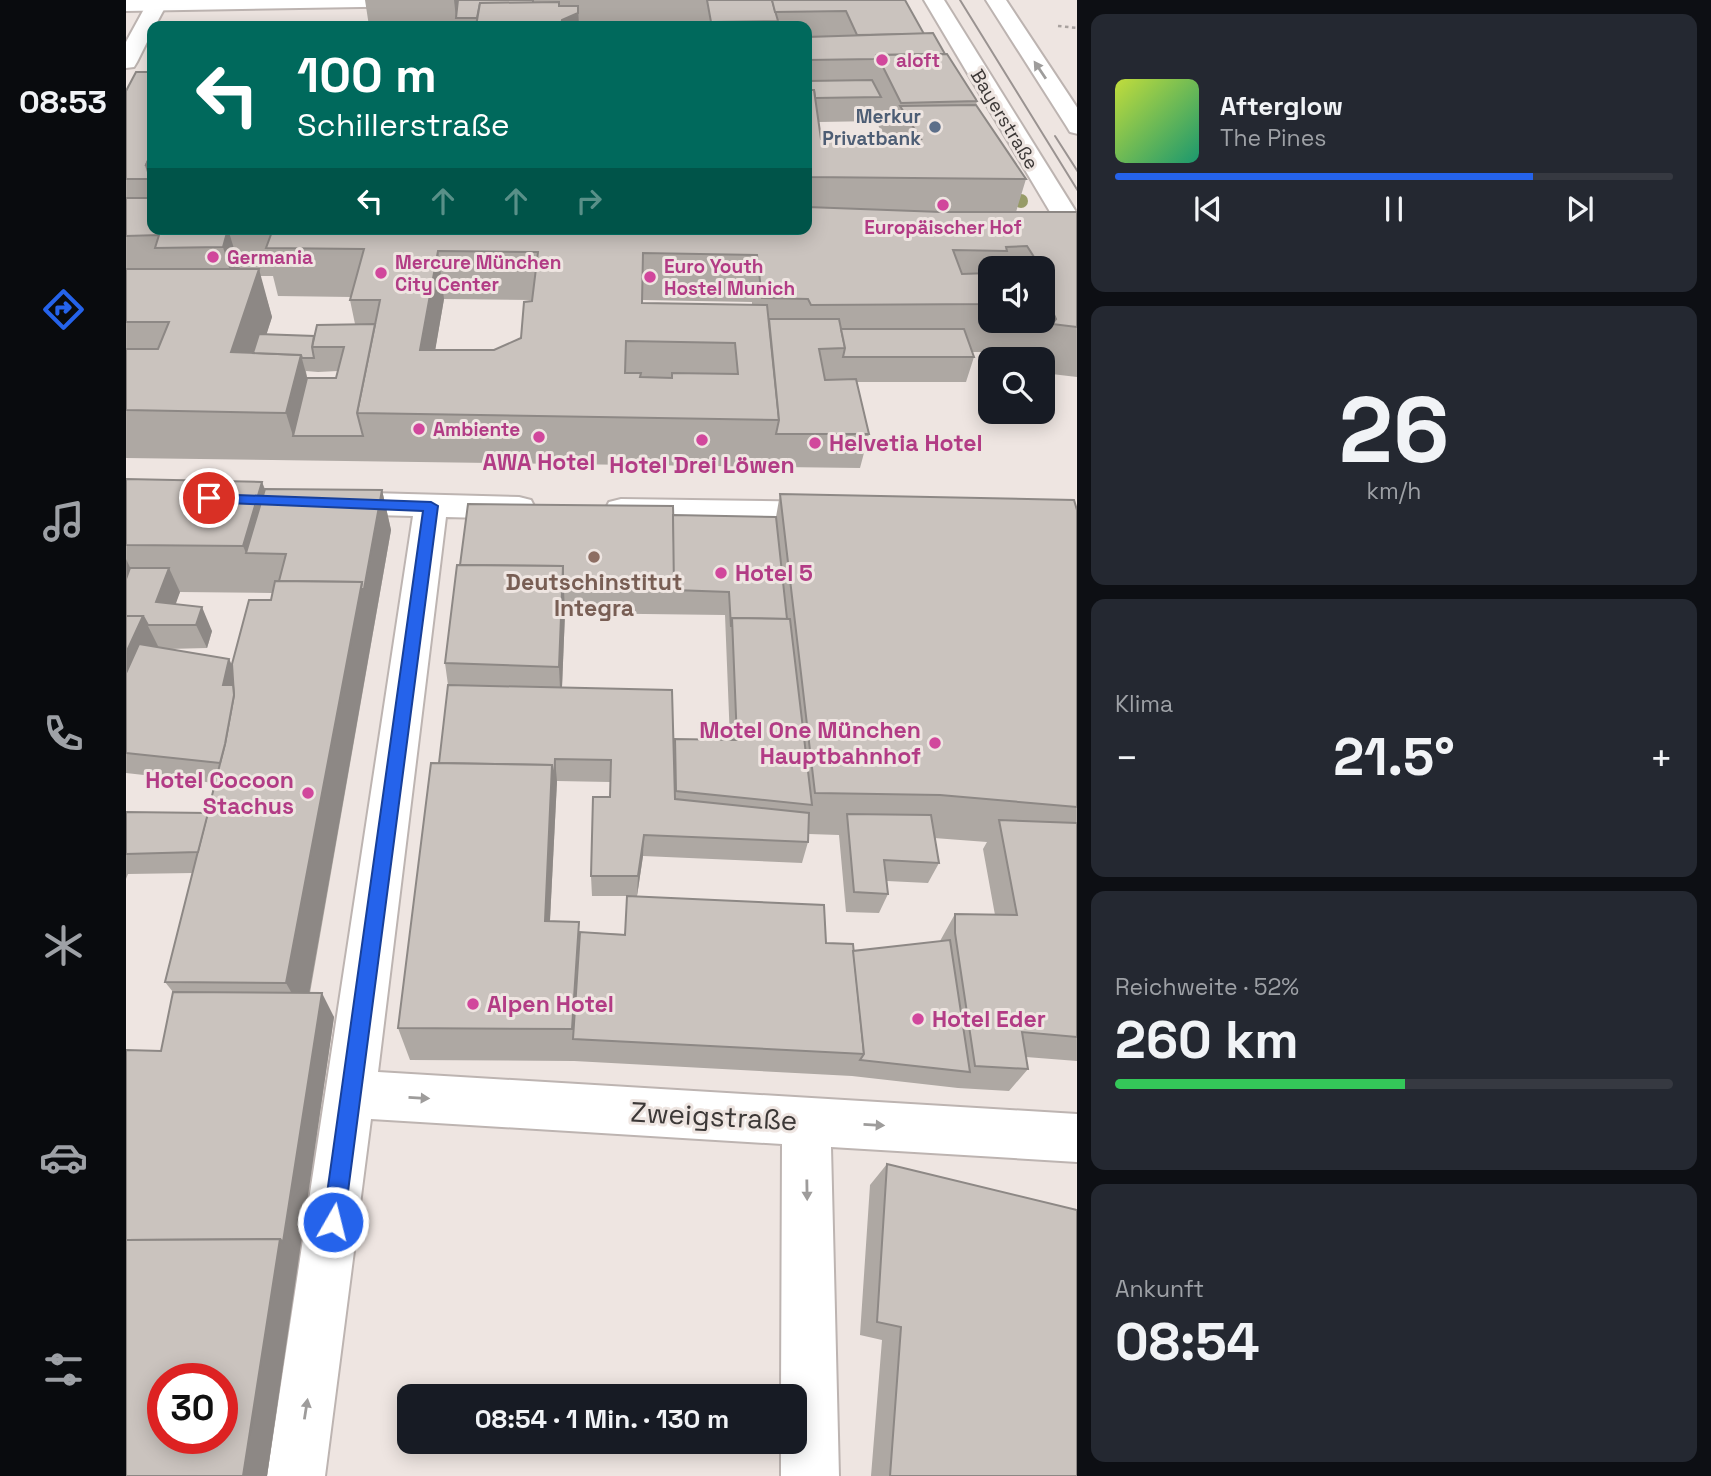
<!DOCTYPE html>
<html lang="de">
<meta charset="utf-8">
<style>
:root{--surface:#171b24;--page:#242831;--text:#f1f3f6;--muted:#9ea1a6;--line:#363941;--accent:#2563eb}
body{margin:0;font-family:"Space Grotesk",sans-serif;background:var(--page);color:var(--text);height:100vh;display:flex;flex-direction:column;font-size:26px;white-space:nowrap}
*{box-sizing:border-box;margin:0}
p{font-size:23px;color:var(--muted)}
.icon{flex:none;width:38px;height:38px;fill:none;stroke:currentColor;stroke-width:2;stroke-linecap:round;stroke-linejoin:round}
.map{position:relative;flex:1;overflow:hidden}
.sheet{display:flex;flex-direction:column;gap:14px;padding:14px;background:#0d0f14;width:634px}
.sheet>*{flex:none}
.guide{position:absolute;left:21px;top:21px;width:665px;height:214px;border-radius:14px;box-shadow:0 4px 18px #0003;background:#00695c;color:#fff;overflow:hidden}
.tools{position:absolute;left:852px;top:256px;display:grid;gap:14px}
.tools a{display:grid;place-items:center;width:77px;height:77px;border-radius:14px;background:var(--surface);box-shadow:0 4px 18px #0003;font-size:35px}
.speed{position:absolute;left:21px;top:1363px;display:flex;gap:14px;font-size:35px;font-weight:700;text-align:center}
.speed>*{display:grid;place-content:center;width:91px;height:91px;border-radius:50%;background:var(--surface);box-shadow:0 4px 18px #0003;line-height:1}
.speed .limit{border:10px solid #d22;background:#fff;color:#111}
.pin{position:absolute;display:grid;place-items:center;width:60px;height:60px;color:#fff;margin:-30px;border:4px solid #fff;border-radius:50%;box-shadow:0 2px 7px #0007}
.me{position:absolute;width:77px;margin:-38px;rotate:8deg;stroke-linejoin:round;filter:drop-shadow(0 0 5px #0008)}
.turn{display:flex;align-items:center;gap:24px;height:147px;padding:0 35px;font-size:32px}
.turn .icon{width:91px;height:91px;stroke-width:2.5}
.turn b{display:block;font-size:49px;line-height:60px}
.lanes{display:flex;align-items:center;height:66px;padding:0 35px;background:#0003;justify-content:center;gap:35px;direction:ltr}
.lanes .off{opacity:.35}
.big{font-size:52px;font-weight:700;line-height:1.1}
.sheet .widget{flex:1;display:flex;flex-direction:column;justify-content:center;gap:10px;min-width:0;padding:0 24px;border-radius:14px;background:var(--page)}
.sheet .dial{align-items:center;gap:0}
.dial b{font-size:91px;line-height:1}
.song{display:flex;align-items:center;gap:21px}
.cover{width:84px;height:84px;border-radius:10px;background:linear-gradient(135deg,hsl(70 70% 55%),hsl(160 70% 35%))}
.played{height:7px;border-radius:4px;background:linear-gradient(90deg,var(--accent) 75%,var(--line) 75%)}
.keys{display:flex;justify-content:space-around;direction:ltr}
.heat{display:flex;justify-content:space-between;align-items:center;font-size:38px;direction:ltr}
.charge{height:10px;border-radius:5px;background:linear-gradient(90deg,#34c759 52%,var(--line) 0)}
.trip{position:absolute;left:271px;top:1384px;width:410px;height:70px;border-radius:14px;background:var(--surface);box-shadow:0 4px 18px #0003;font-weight:700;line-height:70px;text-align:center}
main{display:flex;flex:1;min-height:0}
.tab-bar{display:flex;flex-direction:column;width:126px;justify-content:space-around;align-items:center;background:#090b0e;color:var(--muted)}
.tab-bar .icon{width:49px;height:49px}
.tab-bar .selected{color:var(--accent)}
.tab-bar b{font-size:32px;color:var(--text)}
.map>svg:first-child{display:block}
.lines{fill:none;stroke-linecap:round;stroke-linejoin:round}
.minor-casing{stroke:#bdb4b1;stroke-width:4}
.major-casing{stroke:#bdb4b1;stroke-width:4}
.path{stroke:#a9a29f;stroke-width:2.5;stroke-dasharray:3.5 3.5;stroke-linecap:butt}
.minor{fill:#fff;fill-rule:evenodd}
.major{fill:#fff;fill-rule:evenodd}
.tram{stroke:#9a9391;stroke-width:2}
.tree{fill:#979b67}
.wall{fill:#aea8a3;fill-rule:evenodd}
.shaded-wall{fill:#8d8885}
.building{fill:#cac3be;stroke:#8d8885;stroke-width:2;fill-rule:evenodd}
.oneway{fill:#9e9c9b}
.route{fill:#2563eb;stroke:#184099;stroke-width:2}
.hotel-dot{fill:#d1479c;stroke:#eee5e1;stroke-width:2.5}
.service-dot{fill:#5c6f8a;stroke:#eee5e1;stroke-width:2.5}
.education-dot{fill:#8d6e63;stroke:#eee5e1;stroke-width:2.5}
.labels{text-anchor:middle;stroke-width:6;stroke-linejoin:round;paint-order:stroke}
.far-hotel-label{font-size:19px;font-weight:bold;fill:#b23c85;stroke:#eee5e1;text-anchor:start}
.far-service-label{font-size:19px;font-weight:bold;fill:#4e5e75;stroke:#eee5e1;text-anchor:end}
.far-street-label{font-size:19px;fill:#3c3837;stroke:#eee5e1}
.hotel-label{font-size:23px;font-weight:bold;fill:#b23c85;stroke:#eee5e1;text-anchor:start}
.education-label{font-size:23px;font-weight:bold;fill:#785e54;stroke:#eee5e1}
.near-street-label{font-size:28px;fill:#3c3837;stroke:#eee5e1}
</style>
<main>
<nav class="tab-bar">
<b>08:53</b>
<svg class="icon selected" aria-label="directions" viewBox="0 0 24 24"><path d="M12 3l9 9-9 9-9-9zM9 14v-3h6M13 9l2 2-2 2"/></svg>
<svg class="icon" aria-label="music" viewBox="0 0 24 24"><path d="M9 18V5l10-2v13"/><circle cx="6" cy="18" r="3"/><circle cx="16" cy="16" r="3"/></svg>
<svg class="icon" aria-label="phone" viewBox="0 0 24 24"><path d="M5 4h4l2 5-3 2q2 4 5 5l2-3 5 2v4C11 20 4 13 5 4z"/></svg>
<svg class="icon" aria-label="climate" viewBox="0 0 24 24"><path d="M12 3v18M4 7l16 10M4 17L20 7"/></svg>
<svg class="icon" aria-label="car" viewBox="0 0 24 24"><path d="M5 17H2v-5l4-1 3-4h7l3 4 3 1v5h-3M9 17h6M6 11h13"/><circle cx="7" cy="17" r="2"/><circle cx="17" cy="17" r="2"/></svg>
<svg class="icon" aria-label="filters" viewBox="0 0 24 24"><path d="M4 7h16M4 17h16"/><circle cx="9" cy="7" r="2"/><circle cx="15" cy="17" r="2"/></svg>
</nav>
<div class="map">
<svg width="952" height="1476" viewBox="0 0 952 1476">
<rect width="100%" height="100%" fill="#eee5e1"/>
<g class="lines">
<defs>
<g id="minor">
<path d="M0 0H306L296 6 0 11Z"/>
<path d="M798 0H818L952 215V245L943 242 939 237Z"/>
<path d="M860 0H880L952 109V134L944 132 941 127Z"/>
<path d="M208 492 393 497 405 500 409 508 405 516 393 519 320 517 252 1072 952 1114V1162L705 1147 713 1476H655V1442H668V1396H655L656 1144 245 1119 199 1476H141L287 516 208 514 197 511 192 503 197 495Z"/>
<path d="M495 499 704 502 716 505 720 513 716 521 704 524 495 521 483 518 479 510 483 502Z"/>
</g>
<path id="major" d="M23 0H43L29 26H26V32L11 62 8 67 0 68V42Z"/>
</defs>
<use href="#minor" class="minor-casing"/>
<use href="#major" class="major-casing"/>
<path class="path" d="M932 26 952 28"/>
<use href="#minor" class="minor"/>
<use href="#major" class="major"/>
<g class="tram">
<path d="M834 0 952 191"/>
<path d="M929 136 952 172"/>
</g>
</g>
<circle class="tree" cx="895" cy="201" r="7"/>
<g class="wall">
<path d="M239 0H779L798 34 819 54 851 101 850 105 900 179 890 212H951V377L917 373V359H909L892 352H846L848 357 840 382H731L743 434 734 468 0 458V91L26 72V229H681V26H243ZM750 121 759 139H695L693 122ZM864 268H917V320H864ZM134 276H147L152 296 225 297 224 300 229 324 188 336 140 335 146 317ZM318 299 406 300 395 338 368 350H309ZM516 300 626 302V305L516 303ZM180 371 192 372 212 371 210 378H181Z"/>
<path d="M0 479 136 482 139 489 256 490 265 530 184 993 208 1017 141 1476H0L35 1051 47 992 39 982 67 873 2 874 0 879V812L82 813 89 783 0 773ZM54 592 146 593 145 600 106 665 103 659 42 649 81 648 86 631 49 604Z"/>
<path d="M654 494 951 507V1061L900 1057 902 1069 883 1091 832 1088 726 1076 448 1061 284 1060 272 1028 313 763 322 685 319 663 334 565 547 515 650 517ZM439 613 599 615 604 740 549 739 548 751 436 687ZM431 781 484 782V797L465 876 466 896H511L517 856 676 863 682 842 683 834 713 835 720 912 753 913 762 894 761 881 802 883 813 863 808 838 861 842 857 849 869 915 829 914 814 941 727 951 700 943 454 932 424 921Z"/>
<path d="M761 1164 951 1476H745L756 1340 734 1335 744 1185Z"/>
</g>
<g class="shaded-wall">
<path d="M328 0H333L330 18Z"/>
<path d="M452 6 453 26H435L436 20Z"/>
<path d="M102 229 116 275 111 295 97 247Z"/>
<path d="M312 251 318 299 301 398 294 350Z"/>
<path d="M133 269 146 317 133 358 105 352Z"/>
<path d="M175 355 188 403 167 436 160 413Z"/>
<path d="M136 482 152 529 120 553 117 546Z"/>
<path d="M256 490 265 530 179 1017 160 983 236 582Z"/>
<path d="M0 559 16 592 0 606Z"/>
<path d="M437 566 439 613 435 711 433 667Z"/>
<path d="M43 568 54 592 42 626 30 602Z"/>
<path d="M76 607 86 631 81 648 70 625Z"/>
<path d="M17 616 33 648 0 727V653Z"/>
<path d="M103 659 113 682 107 708 97 685Z"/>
<path d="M429 759 431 781 422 958 419 921 426 765Z"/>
<path d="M518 835 517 856 511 896 512 876Z"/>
<path d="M196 993 208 1017 141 1476H117L154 1239Z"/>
</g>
<g class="building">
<path d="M332 0H407V3H354L351 18H330Z"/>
<path d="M581 0H646L652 21 585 22Z"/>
<path d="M646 0H779L798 34 731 35 720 11 649 12Z"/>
<path d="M433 2V6H452V13L436 20 435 26H350L354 3Z"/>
<path d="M807 33 819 54 751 55 750 59 681 60V37Z"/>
<path d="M821 54 851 101 775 103 751 55Z"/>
<path d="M10 72H26V151L20 165 24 179H0V91Z"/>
<path d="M746 80 755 97 689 98 688 90H681V81Z"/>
<path d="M681 90H688L695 139H795L774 106 850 105 900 179 681 177Z"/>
<path d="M26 151V165H20Z"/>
<path d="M0 198H26V229H102L97 247 29 248 33 235 0 236Z"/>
<path d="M681 207 815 212H951V327L926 324 930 319 926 310 917 307V268H915L901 246 880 247 881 251 827 250 836 274 864 273V304L685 305 682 299 636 298 631 255 517 253 516 303 641 305 653 420 231 413 254 300H224L238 249 140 248 147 229H681ZM312 251 412 252 406 301 398 302 395 338 368 350H294ZM500 341 609 343 612 374 546 373V378L514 377 515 373H499Z"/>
<path d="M0 269H133L105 352 175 355 160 413 0 410V349H32L43 322H0Z"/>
<path d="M643 319H713L719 348 693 349 699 380 730 379 743 434H650L653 420Z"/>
<path d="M249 324 231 413 237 436H167L181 378H210L218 347H186L191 325Z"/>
<path d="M715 329H838L848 357H717L719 348Z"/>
<path d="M133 334 188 336 186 347 188 358H176L175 355 127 353Z"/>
<path d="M0 479 136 482 117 546 0 545Z"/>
<path d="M139 489 256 490 238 589H235L236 582 153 581 160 554 120 553Z"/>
<path d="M654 494 948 500 951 510V807L814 795 689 793Z"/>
<path d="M342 504 547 506 549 581 437 580V566L334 565Z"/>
<path d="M547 515 650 517 661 619 606 618 605 627 603 592 548 590Z"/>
<path d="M331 565 437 566 433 667 319 663Z"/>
<path d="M4 568H43L30 602 76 607 70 625H22L17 616H0V579Z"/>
<path d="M149 581 236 582 160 983 39 982 99 744 108 695 106 664 123 600H145Z"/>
<path d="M0 616H17L0 653Z"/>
<path d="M606 618 664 619 686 805 550 791 549 739 611 740Z"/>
<path d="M13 644 103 659 97 685H107L108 695 99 744 94 763 0 753V673Z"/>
<path d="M322 685 546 690 549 799 683 813 682 842 518 835 512 876H465L467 797H484L485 760 429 759 428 785 426 765 313 763Z"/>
<path d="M305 763 426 765 419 921 453 922 446 1029 272 1028Z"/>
<path d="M0 812 82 813 72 852 0 854Z"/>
<path d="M721 814 805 815 813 863 758 860 762 894 728 892Z"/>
<path d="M873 820 951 823V1037L896 1032 902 1069 849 1066 829 933V914L891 915Z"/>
<path d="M501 896 698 905 700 943 727 944 738 1054 447 1039 454 932 499 935Z"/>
<path d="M824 940 844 1072 734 1060 738 1054 727 951Z"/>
<path d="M47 992 196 993 157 1242 154 1239 0 1240V1050L35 1051Z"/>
<path d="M761 1164 951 1210V1476H764L775 1327 751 1322Z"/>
<path d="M154 1239 117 1476H0V1240ZM37 1379H96V1438H37Z"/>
</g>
<defs><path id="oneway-solid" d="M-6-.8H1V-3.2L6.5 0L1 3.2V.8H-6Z" transform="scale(1.75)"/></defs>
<g class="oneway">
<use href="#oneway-solid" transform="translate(914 70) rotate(-124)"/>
<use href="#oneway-solid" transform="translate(293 1098) rotate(3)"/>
<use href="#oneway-solid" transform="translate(748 1125) rotate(3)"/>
<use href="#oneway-solid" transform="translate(681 1190) rotate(89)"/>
<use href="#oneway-solid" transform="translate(180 1409) rotate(-81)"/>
</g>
<path class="route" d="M83 494 305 502 312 506 218 1222 215 1229 207 1232 200 1229 197 1222 297 511 78 502 76 498Z"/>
<g class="hotel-dot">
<circle cx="756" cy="60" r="7"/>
<circle cx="817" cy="205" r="7"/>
<circle cx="87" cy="257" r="7"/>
<circle cx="255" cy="273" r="7"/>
<circle cx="524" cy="277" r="7"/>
<circle cx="293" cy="429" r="7"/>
<circle cx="413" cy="437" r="7"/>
<circle cx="576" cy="440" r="7"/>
<circle cx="689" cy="443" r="7"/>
<circle cx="595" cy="573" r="7"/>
<circle cx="809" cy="743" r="7"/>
<circle cx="182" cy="793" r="7"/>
<circle cx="347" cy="1004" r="7"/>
<circle cx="792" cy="1019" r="7"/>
</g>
<circle class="service-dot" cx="809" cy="127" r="7"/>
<circle class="education-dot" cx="468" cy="557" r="7"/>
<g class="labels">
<g class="far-hotel-label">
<text x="770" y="67">aloft</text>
<text x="817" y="234" text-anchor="middle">Europäischer Hof</text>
<text x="101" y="264">Germania</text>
<text x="269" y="269">Mercure München<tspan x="269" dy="22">City Center</tspan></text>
<text x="538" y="273">Euro Youth<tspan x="538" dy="22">Hostel Munich</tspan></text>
<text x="307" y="436">Ambiente</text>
</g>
<g class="far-service-label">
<text x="795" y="123">Merkur<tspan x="795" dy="22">Privatbank</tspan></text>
</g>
<g class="far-street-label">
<text transform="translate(879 119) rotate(59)" y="7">Bayerstraße</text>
</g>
<g class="hotel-label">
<text x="703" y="451">Helvetia Hotel</text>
<text x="413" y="470" text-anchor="middle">AWA Hotel</text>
<text x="576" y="473" text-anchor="middle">Hotel Drei Löwen</text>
<text x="609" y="581">Hotel 5</text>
<text x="795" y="738" text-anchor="end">Motel One München<tspan x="795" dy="26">Hauptbahnhof</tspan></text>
<text x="168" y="788" text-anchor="end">Hotel Cocoon<tspan x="168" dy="26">Stachus</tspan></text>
<text x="361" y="1012">Alpen Hotel</text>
<text x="806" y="1027">Hotel Eder</text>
</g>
<g class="education-label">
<text x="468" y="590">Deutschinstitut<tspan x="468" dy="26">Integra</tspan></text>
</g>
<g class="near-street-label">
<text transform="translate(588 1116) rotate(3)" y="10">Zweigstraße</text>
</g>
</g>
</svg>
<div class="tools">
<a><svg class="icon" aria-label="sound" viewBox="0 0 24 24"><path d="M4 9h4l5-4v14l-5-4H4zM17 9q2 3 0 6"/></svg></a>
<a><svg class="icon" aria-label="search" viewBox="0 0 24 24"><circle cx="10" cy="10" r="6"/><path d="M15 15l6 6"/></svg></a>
</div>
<div class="speed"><div class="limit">30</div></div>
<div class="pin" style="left:83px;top:498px;background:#d93025"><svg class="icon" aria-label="arrive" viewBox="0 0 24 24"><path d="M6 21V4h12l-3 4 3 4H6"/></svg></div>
<svg class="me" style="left:207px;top:1222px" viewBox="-20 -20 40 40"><circle r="17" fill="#2563eb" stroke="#fff" stroke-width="3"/><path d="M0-11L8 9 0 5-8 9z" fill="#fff"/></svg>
<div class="trip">08:54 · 1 Min. · 130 m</div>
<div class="guide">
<div class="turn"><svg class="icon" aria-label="left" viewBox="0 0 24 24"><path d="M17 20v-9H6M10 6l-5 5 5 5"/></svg><div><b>100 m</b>Schillerstraße</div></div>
<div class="lanes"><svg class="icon" aria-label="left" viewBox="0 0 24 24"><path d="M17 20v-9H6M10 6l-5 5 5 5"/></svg><svg class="icon off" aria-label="ahead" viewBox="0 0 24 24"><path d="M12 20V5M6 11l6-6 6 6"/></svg><svg class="icon off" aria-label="ahead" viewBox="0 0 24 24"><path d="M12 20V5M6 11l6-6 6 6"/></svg><svg class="icon off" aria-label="right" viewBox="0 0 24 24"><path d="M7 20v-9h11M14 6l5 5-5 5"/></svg></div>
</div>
</div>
<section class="sheet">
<div class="widget">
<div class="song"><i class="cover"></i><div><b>Afterglow</b><p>The Pines</p></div></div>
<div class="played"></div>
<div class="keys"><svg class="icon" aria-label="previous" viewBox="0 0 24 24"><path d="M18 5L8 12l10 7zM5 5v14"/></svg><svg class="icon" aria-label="pause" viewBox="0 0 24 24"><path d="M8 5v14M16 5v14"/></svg><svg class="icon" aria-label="next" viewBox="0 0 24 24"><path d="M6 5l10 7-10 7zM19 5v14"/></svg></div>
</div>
<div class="widget dial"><b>26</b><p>km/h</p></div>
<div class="widget"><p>Klima</p>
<div class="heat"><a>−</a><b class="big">21.5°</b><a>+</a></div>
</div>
<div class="widget"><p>Reichweite · 52%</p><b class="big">260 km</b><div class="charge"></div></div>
<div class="widget"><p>Ankunft</p><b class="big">08:54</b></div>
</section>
</main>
